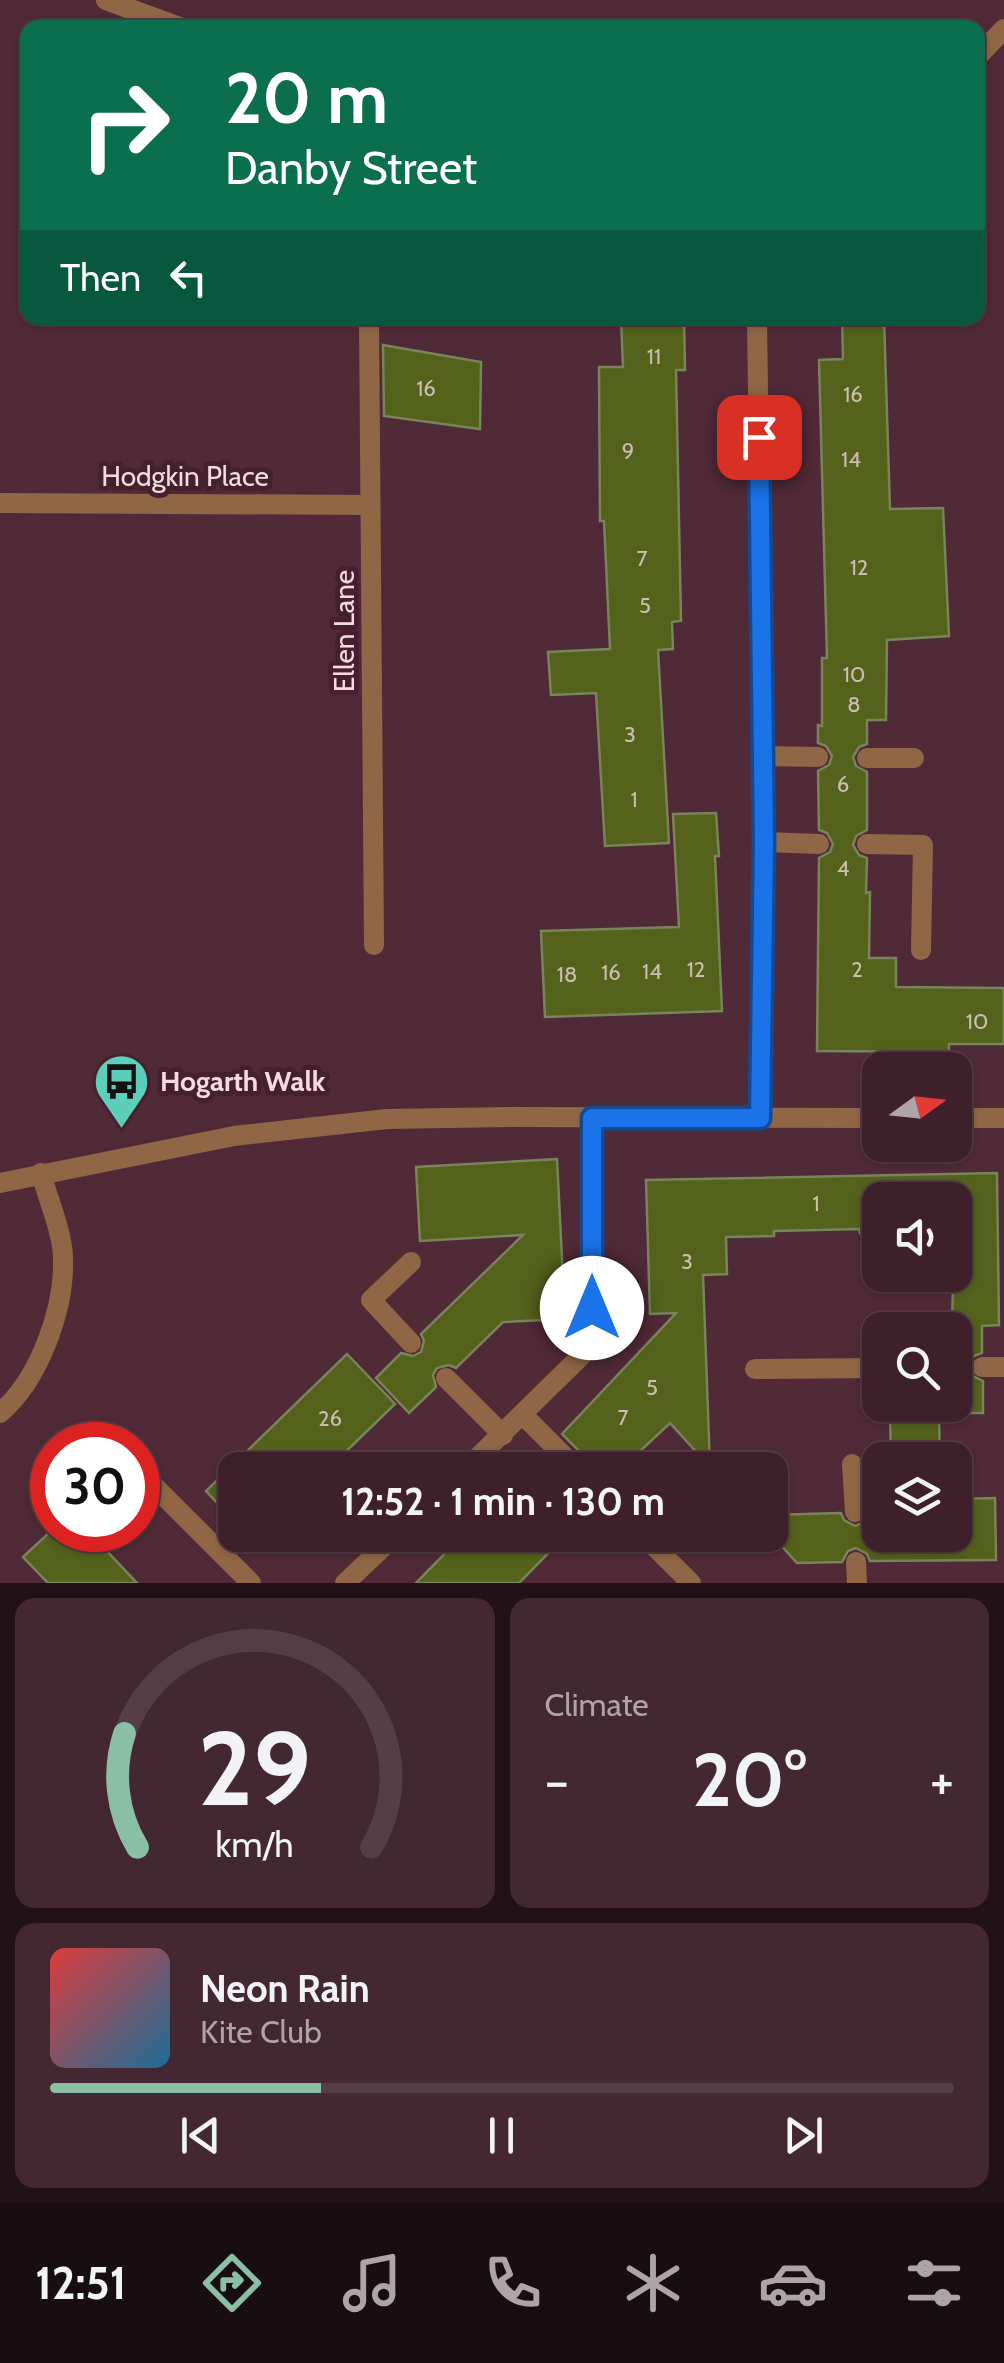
<!DOCTYPE html>
<meta charset="utf-8">
<style>
:root{--surface:#3d2029;--page:#442831;--text:#f1f3f6;--muted:#ada3a8;--line:#563e46;--accent:#8abfa5}
body{margin:0;font-family:Cabin,sans-serif;background:var(--page);color:var(--text);height:100vh;display:flex;flex-direction:column;font-size:38px;white-space:nowrap}
*{box-sizing:border-box;margin:0}
p{font-size:32px;color:var(--muted)}
.icon{flex:none;width:55px;height:55px;fill:none;stroke:currentColor;stroke-width:2;stroke-linecap:round;stroke-linejoin:round}
.map{position:relative;height:1583px;overflow:hidden}
.drawer{display:flex;flex-direction:column;gap:15px;padding:15px;background:#221217;flex:1}
.drawer>*{flex:none}
.banner{position:absolute;left:20px;top:20px;width:965px;height:305px;border-radius:20px;box-shadow:0 2px 8px #0004,0 0 0 2px var(--line);background:#0b6e4f;color:#fff;overflow:hidden}
.needle{width:65px;rotate:75deg}
.tools{position:absolute;left:862px;top:1052px;display:grid;gap:20px}
.tools a{display:grid;place-items:center;width:110px;height:110px;border-radius:20px;background:var(--surface);box-shadow:0 2px 8px #0004,0 0 0 2px var(--line);font-size:50px}
.speed{position:absolute;left:30px;top:1422px;display:flex;gap:20px;font-size:50px;font-weight:700;text-align:center}
.speed>*{display:grid;place-content:center;width:130px;height:130px;border-radius:50%;background:var(--surface);box-shadow:0 2px 8px #0004,0 0 0 2px var(--line);line-height:1}
.speed .limit{border:15px solid #d22;background:#fff;color:#111}
.pin{position:absolute;display:grid;place-items:center;width:85px;height:85px;color:#fff;margin:-42px;border-radius:20px;box-shadow:0 5px 15px #0006}
.me{position:absolute;width:110px;margin:-55px;rotate:0deg;stroke-linejoin:round;filter:drop-shadow(0 0 8px #0008)}
.turn{display:flex;align-items:center;gap:35px;height:210px;padding:0 40px;font-size:45px}
.turn .icon{width:130px;height:130px;stroke-width:2.5}
.turn b{display:block;font-size:70px;line-height:85px}
.then{display:flex;align-items:center;height:95px;padding:0 40px;background:#0003;gap:20px;font-size:38px}
.big{font-size:75px;font-weight:800;line-height:1.1}
.drawer .tile{flex:1;display:flex;flex-direction:column;justify-content:center;gap:15px;min-width:0;padding:0 35px;border-radius:20px;background:var(--page)}
.drawer .dial{align-items:center;gap:0}
.dial svg{height:260px;overflow:visible;fill:none;stroke:var(--line);stroke-width:7;stroke-linecap:round;text-anchor:middle}
.dial text{fill:var(--text);stroke:none}
.song{display:flex;align-items:center;gap:30px}
.cover{width:120px;height:120px;border-radius:15px;background:linear-gradient(135deg,hsl(0 70% 55%),hsl(200 70% 35%))}
.played{height:10px;border-radius:5px;background:linear-gradient(90deg,var(--accent) 30%,var(--line) 30%)}
.keys{display:flex;justify-content:space-around;direction:ltr}
.heat{display:flex;justify-content:space-between;align-items:center;font-size:55px;direction:ltr}
.drawer .tiles{flex:1;display:grid;gap:15px;grid-template-columns:1fr 1fr}
.tile:last-child{grid-column:span 2}
.trip{position:absolute;left:218px;top:1452px;width:570px;height:100px;border-radius:20px;background:var(--surface);box-shadow:0 2px 8px #0004,0 0 0 2px var(--line);font-weight:800;line-height:100px;text-align:center}
.dock{display:flex;height:160px;justify-content:space-around;align-items:center;background:#180d10;color:var(--muted)}
.dock .icon{width:70px;height:70px}
.dock .active{color:var(--accent)}
.dock b{font-size:45px;color:var(--text)}
.map>svg:first-child{display:block}
.building{fill:#54621c;stroke:#79845b;stroke-width:2.5}
.lines{fill:none;stroke-linecap:round;stroke-linejoin:round}
.service{stroke:#906746;stroke-width:20}
.minor{stroke:#906746;stroke-width:20}
.route-casing{stroke:#114b97;stroke-width:25}
.route{stroke:#1a73e8;stroke-width:18}
.labels{text-anchor:middle;stroke-width:10;stroke-linejoin:round;paint-order:stroke}
.number-label{font-size:22px;fill:#cdbdb0}
.street-label{font-size:28px;fill:#f5dbe2;stroke:#46202d}
.poi-label{font-size:28px;font-weight:bold;fill:#f5dbe2;stroke:#46202d;text-anchor:start}
</style>
<div class="map">
<svg width="1004" height="1583" viewBox="0 0 1004 1583">
<rect width="100%" height="100%" fill="#512a37"/>
<g class="building">
<path d="M621 318H684L685 370H676L681 621 672 622 673 649 658 650 669 843 605 846 596 693 551 695 548 652 610 649 604 521H600L599 367H623Z"/>
<path d="M842 318H884L890 509 943 508 949 636 887 640 886 720H867V744L859 747 853 757 856 766 867 772V830L856 836 853 845 859 855 867 858 866 893 870 892 869 958H896V987L1004 988V1044H949V1052L817 1051 819 858 830 852 833 844 827 833 819 830 818 771 829 765 832 756 826 746 818 743V725L822 726V658H827L819 360 843 359Z"/>
<path d="M383 345 481 362 480 429 384 416Z"/>
<path d="M716 813 719 856H715L722 1011 545 1017 541 931 679 927 673 814Z"/>
<path d="M557 1159 565 1319 503 1322 456 1368 449 1365 437 1368 433 1375 436 1387 409 1413 376 1378 401 1353 413 1356 421 1352 424 1341 421 1334 523 1235 420 1241 416 1167Z"/>
<path d="M997 1173 999 1325 982 1326V1353L974 1356 968 1366 971 1375 983 1381V1413H941V1405H955V1330H940V1327L952 1326 955 1200H880V1233H860L859 1229 774 1231V1236L726 1237 727 1274 703 1275 710 1467 670 1423 620 1470H591L588 1460 562 1434 676 1313 650 1314 646 1180Z"/>
<path d="M347 1354 395 1404 327 1470H235V1522L206 1491Z"/>
<path d="M890 1416H939L940 1460H891Z"/>
<path d="M995 1498 996 1560 870 1561 867 1554 856 1548 848 1551 842 1562 797 1563 770 1533V1515L841 1513 844 1520 855 1526 863 1523 869 1512 880 1511V1535H955V1499Z"/>
<path d="M52 1530H87L137 1583H48L23 1557Z"/>
<path d="M463 1535H566L519 1583H416Z"/>
</g>
<g class="lines">
<g class="service">
<path d="M763 756 818 757"/>
<path d="M867 758H914"/>
<path d="M764 842 819 844"/>
<path d="M867 844 923 845 921 950"/>
<path d="M387 1119 510 1117"/>
<path d="M411 1262 371 1300 411 1343"/>
<path d="M982 1367H1004"/>
<path d="M755 1369 880 1368"/>
<path d="M446 1378 503 1435"/>
<path d="M852 1464 855 1512"/>
<path d="M856 1562 857 1583"/>
</g>
<g class="minor">
<path d="M106 0 182 28"/>
<path d="M978 56 1004 29"/>
<path d="M369 318 374 945"/>
<path d="M757 318 764 842 761 1118"/>
<path d="M0 503 370 505"/>
<path d="M510 1117 880 1118"/>
<path d="M955 1118H1004"/>
<path d="M0 1183 234 1136 387 1119"/>
<path d="M0 1413C39 1380 65 1309 63 1257 62 1231 48 1199 41 1173"/>
<path d="M523 1415 578 1470"/>
<path d="M138 1470 251 1583"/>
<path d="M465 1470 582 1355 590 1342 592 1118"/>
<path d="M643 1535 691 1583"/>
<path d="M345 1583 396 1535"/>
</g>
</g>
<g class="lines">
<defs>
<path id="route" d="M592 1308V1118H760L764 842 759 437"/>
</defs>
<use href="#route" class="route-casing"/>
<use href="#route" class="route"/>
</g>
<defs>
<symbol id="bus-pin" viewBox="-11 -11 22 30"><path d="M0 17L-7.5 6A9.5 9.5 0 1 1 7.5 6Z" fill="#5cceba" stroke="#46202d"/><path d="M-5-6H5V4H4V6H2V4H-2V6H-4V4H-5ZM-3.5-4V0h7V-4ZM-3.5 1.2v1.5H-2V1.2ZM2 1.2v1.5H3.5V1.2Z" fill="#111"/></symbol>
</defs>
<g fill-rule="evenodd">
<use href="#bus-pin" x="90" y="1050" width="63" height="86"/>
</g>
<g class="labels">
<g class="number-label">
<text x="654" y="364">11</text>
<text x="426" y="396">16</text>
<text x="853" y="402">16</text>
<text x="628" y="458">9</text>
<text x="851" y="467">14</text>
<text x="642" y="566">7</text>
<text x="859" y="575">12</text>
<text x="645" y="613">5</text>
<text x="854" y="682">10</text>
<text x="854" y="712">8</text>
<text x="630" y="742">3</text>
<text x="843" y="792">6</text>
<text x="634" y="807">1</text>
<text x="843" y="876">4</text>
<text x="696" y="977">12</text>
<text x="857" y="977">2</text>
<text x="652" y="979">14</text>
<text x="611" y="980">16</text>
<text x="567" y="982">18</text>
<text x="977" y="1029">10</text>
<text x="816" y="1211">1</text>
<text x="687" y="1269">3</text>
<text x="652" y="1395">5</text>
<text x="623" y="1425">7</text>
<text x="330" y="1426">26</text>
</g>
<g class="street-label">
<text x="185" y="486">Hodgkin Place</text>
<text transform="translate(344 631) rotate(-90)" y="10">Ellen Lane</text>
</g>
<g class="poi-label">
<text x="160" y="1091">Hogarth Walk</text>
</g>
</g>
</svg>
<div class="tools">
<a><svg class="needle" viewBox="-14 -14 28 28"><path d="M0-13l5 13h-10z" fill="#e53935"/><path d="M0 13l5-13h-10z" fill="#ada3a8"/></svg></a>
<a><svg class="icon" aria-label="sound" viewBox="0 0 24 24"><path d="M4 9h4l5-4v14l-5-4H4zM17 9q2 3 0 6"/></svg></a>
<a><svg class="icon" aria-label="search" viewBox="0 0 24 24"><circle cx="10" cy="10" r="6"/><path d="M15 15l6 6"/></svg></a>
<a><svg class="icon" aria-label="layers" viewBox="0 0 24 24"><path d="M12 4l9 5-9 5-9-5zM3 14l9 5 9-5"/></svg></a>
</div>
<div class="speed"><div class="limit">30</div></div>
<div class="pin" style="left:759px;top:437px;background:#d93025"><svg class="icon" aria-label="arrive" viewBox="0 0 24 24"><path d="M6 21V4h12l-3 4 3 4H6"/></svg></div>
<svg class="me" style="left:592px;top:1308px" viewBox="-20 -20 40 40"><circle r="19" fill="#fff"/><path d="M0-13L10 11 0 6-10 11z" fill="#1a73e8"/></svg>
<div class="trip">12:52 · 1 min · 130 m</div>
<div class="banner">
<div class="turn"><svg class="icon" aria-label="right" viewBox="0 0 24 24"><path d="M7 20v-9h11M14 6l5 5-5 5"/></svg><div><b>20 m</b>Danby Street</div></div>
<div class="then">Then<svg class="icon" aria-label="left" viewBox="0 0 24 24"><path d="M17 20v-9H6M10 6l-5 5 5 5"/></svg></div>
</div>
</div>
<section class="drawer">
<div class="tiles">
<div class="tile dial"><svg viewBox="0 0 100 80">
<path d="M14 69A42 42 0 1 1 86 69"/>
<path d="M14 69A42 42 0 0 1 10 34" stroke="#8abfa5"/>
<text x="50" y="56" font-size="32" font-weight="700">29</text>
<text x="50" y="72" font-size="11">km/h</text>
</svg></div>
<div class="tile"><p>Climate</p>
<div class="heat"><a>−</a><b class="big">20°</b><a>+</a></div>
</div>
<div class="tile">
<div class="song"><i class="cover"></i><div><b>Neon Rain</b><p>Kite Club</p></div></div>
<div class="played"></div>
<div class="keys"><svg class="icon" aria-label="previous" viewBox="0 0 24 24"><path d="M18 5L8 12l10 7zM5 5v14"/></svg><svg class="icon" aria-label="pause" viewBox="0 0 24 24"><path d="M8 5v14M16 5v14"/></svg><svg class="icon" aria-label="next" viewBox="0 0 24 24"><path d="M6 5l10 7-10 7zM19 5v14"/></svg></div>
</div>
</div>
</section>
<nav class="dock">
<b>12:51</b>
<svg class="icon active" aria-label="directions" viewBox="0 0 24 24"><path d="M12 3l9 9-9 9-9-9zM9 14v-3h6M13 9l2 2-2 2"/></svg>
<svg class="icon" aria-label="music" viewBox="0 0 24 24"><path d="M9 18V5l10-2v13"/><circle cx="6" cy="18" r="3"/><circle cx="16" cy="16" r="3"/></svg>
<svg class="icon" aria-label="phone" viewBox="0 0 24 24"><path d="M5 4h4l2 5-3 2q2 4 5 5l2-3 5 2v4C11 20 4 13 5 4z"/></svg>
<svg class="icon" aria-label="climate" viewBox="0 0 24 24"><path d="M12 3v18M4 7l16 10M4 17L20 7"/></svg>
<svg class="icon" aria-label="car" viewBox="0 0 24 24"><path d="M5 17H2v-5l4-1 3-4h7l3 4 3 1v5h-3M9 17h6M6 11h13"/><circle cx="7" cy="17" r="2"/><circle cx="17" cy="17" r="2"/></svg>
<svg class="icon" aria-label="filters" viewBox="0 0 24 24"><path d="M4 7h16M4 17h16"/><circle cx="9" cy="7" r="2"/><circle cx="15" cy="17" r="2"/></svg>
</nav>
